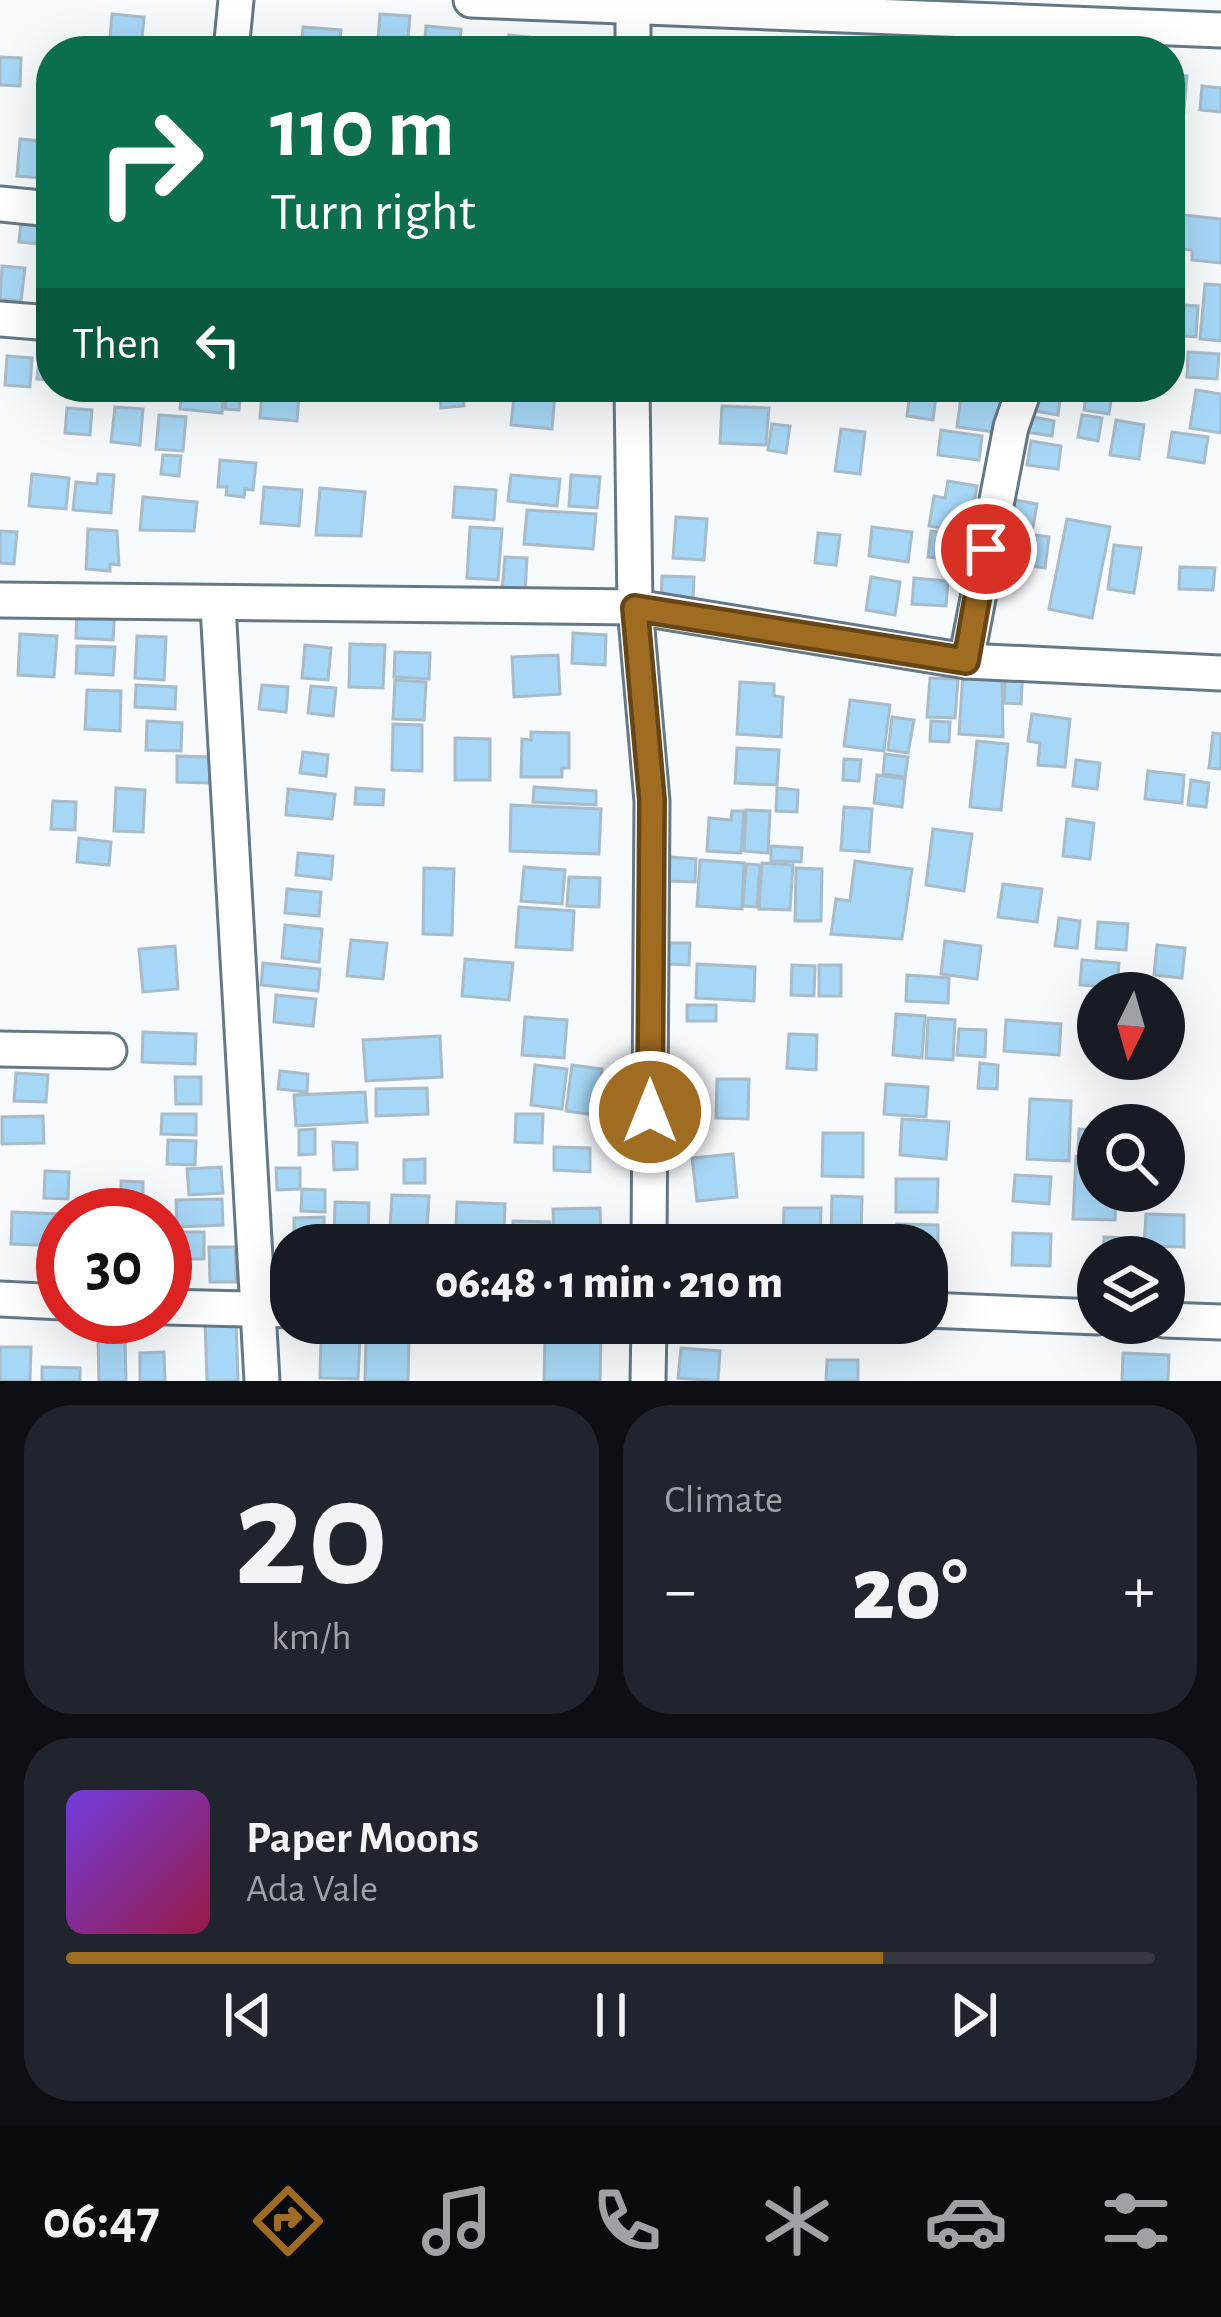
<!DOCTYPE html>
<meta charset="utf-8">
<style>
:root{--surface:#171b24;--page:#20242c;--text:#f1f3f6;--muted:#9ea1a6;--line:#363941;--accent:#9f6c22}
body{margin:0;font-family:"Alegreya Sans",sans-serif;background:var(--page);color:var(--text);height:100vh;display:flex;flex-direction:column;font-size:45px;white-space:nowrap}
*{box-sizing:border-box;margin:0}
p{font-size:39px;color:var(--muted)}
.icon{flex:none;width:66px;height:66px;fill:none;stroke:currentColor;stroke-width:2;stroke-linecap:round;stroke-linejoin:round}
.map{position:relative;height:1381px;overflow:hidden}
.details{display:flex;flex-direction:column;gap:24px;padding:24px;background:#0d0f14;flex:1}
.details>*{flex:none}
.top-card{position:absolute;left:36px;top:36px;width:1149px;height:366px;border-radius:48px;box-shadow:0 12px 48px #0002;background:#0b6e4f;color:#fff;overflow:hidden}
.needle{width:78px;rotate:185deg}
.buttons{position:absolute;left:1077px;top:972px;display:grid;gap:24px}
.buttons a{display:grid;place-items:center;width:108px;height:108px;border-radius:50%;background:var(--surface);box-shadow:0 12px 48px #0002;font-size:60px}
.speed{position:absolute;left:36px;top:1188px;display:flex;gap:24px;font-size:60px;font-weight:700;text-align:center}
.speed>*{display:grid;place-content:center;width:156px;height:156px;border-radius:50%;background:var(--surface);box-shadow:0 12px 48px #0002;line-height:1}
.speed .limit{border:18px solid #d22;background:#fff;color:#111}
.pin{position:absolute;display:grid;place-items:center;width:102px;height:102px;color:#fff;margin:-51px;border:6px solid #fff;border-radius:50%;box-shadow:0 3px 12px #0007}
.me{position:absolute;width:132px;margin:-66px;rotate:0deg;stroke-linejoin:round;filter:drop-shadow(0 0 9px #0008)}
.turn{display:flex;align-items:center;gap:42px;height:252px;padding:0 36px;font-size:54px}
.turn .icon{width:156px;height:156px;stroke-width:2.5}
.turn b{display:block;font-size:84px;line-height:102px}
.then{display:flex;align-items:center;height:114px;padding:0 36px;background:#0003;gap:24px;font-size:45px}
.big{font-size:90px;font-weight:800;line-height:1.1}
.details .tile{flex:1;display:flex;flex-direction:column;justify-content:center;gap:18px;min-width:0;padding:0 42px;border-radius:48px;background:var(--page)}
.details .dial{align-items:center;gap:0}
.dial b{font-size:156px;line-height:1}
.song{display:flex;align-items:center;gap:36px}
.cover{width:144px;height:144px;border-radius:18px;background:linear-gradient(135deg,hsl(260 70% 55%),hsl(340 70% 35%))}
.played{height:12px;border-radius:6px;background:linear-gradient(90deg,var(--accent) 75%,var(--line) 75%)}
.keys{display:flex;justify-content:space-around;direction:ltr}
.heat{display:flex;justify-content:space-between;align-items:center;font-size:66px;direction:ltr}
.details .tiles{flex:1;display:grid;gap:24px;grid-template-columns:1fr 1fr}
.tile:last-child{grid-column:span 2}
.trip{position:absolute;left:270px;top:1224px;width:678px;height:120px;border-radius:48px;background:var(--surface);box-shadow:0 12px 48px #0002;font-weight:800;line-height:120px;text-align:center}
.dock{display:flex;height:192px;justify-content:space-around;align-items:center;background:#090b0e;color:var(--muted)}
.dock .icon{width:84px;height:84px}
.dock .on{color:var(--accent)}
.dock b{font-size:54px;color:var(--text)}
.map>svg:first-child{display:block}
.building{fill:#a6d7f6;stroke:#a7bbc9;stroke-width:3}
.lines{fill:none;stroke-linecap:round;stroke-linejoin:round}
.minor-casing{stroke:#657884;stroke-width:39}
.minor{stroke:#fff;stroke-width:33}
.route-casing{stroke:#674616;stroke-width:30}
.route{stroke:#9f6c22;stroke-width:21}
</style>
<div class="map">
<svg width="1221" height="1381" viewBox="0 0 1221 1381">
<rect width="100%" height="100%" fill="#f6fafd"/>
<g class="building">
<path d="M112 14 144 17 141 51H109Z"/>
<path d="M380 14 410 16 408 37 417 38 416 51H377Z"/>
<path d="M426 26 461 29 459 51H424Z"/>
<path d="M303 27 341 30 339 51H301Z"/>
<path d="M509 35 556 40 555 51H507Z"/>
<path d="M0 57 21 58 20 86 0 85Z"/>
<path d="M1170 75 1187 76 1181 144 1170 143Z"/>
<path d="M1202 86 1221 88V112L1200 110Z"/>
<path d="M20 139 44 141 42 178 17 176Z"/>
<path d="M1174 214 1221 219V263L1192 260V250L1171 248Z"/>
<path d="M21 222 41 224 40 244 19 242Z"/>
<path d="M2 266 25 268 21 301 0 299Z"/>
<path d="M1205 284 1221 285V341L1200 339Z"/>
<path d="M1170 304 1198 306 1196 337 1170 335Z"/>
<path d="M40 351 51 352V380L37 379Z"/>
<path d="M1188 352 1219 354 1217 379 1187 377Z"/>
<path d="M7 356 32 358 30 387 5 385Z"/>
<path d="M182 387H224L222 413 180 409Z"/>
<path d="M227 387H241L239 410 225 409Z"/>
<path d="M439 387H462L464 406 441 408Z"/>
<path d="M515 387 555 393 552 429 511 425Z"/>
<path d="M1087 387H1113L1109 414 1084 410Z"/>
<path d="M1033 388 1061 392 1058 415 1029 410Z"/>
<path d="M1196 390 1221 394V433L1190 428Z"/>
<path d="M262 392 299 395 297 421 260 418Z"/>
<path d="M910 393 936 396 933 420 907 416Z"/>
<path d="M961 396 1007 402 1003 433 957 427Z"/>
<path d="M722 406 769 408 766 445 720 443Z"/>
<path d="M115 407 143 409 140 445 111 442Z"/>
<path d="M67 408 92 410 90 435 65 433Z"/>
<path d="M159 415 186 417 183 451 156 449Z"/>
<path d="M1082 415 1102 418 1098 441 1078 437Z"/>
<path d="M1028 416 1054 421 1052 436 1026 432Z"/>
<path d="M1116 420 1144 425 1139 459 1110 455Z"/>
<path d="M772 424 790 426 786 453 768 450Z"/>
<path d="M841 429 865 432 860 474 835 471Z"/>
<path d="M941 430 982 436 979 460 938 455Z"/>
<path d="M1172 432 1208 437 1204 463 1168 457Z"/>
<path d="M1031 441 1061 446 1058 469 1027 465Z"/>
<path d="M163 455 181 456 179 476 161 474Z"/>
<path d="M220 460 256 463 253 490 245 489 244 497 226 495 227 487H218Z"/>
<path d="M32 474 69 478 66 509 29 506Z"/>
<path d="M98 474 114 475 111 513 73 510 76 482 97 484Z"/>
<path d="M511 475 560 479 557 506 508 501Z"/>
<path d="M571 475 600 477 597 508 569 506Z"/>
<path d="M948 481 977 486 969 532 929 526 934 496 945 498Z"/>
<path d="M264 487 302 490 299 526 261 523Z"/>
<path d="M455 487 496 490 494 520 453 517Z"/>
<path d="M320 488 365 492 361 536 316 535Z"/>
<path d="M143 497 197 502 194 531 140 530Z"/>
<path d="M1006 498 1037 504 1033 527 1002 522Z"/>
<path d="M527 510 596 514 593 549 524 544Z"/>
<path d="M676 517 707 519 704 560 673 558Z"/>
<path d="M1067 519 1110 527 1092 618 1049 609Z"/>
<path d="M470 527 502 529 498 580 467 578Z"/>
<path d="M872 527 912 532 908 562 869 556Z"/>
<path d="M88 529 117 531 119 565 110 564V571L86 569Z"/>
<path d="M0 531 17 532 14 564 0 563Z"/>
<path d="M931 531 970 537 967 562 928 557Z"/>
<path d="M1014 532 1049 537 1045 568 1009 562Z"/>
<path d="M818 533 840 535 836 565 815 563Z"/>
<path d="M1114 545 1141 548 1134 593 1108 589Z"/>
<path d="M505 557 527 558 525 593 502 591Z"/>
<path d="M1180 567 1215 568 1213 590 1179 589Z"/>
<path d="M662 576 694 577 693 603 661 602Z"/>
<path d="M871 577 900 582 895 615 866 610Z"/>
<path d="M914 578 948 581 946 606 912 604Z"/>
<path d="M77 605 115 607 113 640 76 638Z"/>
<path d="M573 633 606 635 605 665 572 663Z"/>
<path d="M20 634 57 636 54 677 18 675Z"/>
<path d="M137 636 166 637 164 680 135 678Z"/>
<path d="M350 644 385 645 383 688 349 687Z"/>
<path d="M305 645 331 648 328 680 302 678Z"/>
<path d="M77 646 115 647 113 675 76 673Z"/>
<path d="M395 652 430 653 429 679 394 677Z"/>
<path d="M558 655 560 694 514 697 512 657Z"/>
<path d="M1002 666 1003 737 959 734 963 673Z"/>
<path d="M1006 666 1023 667 1021 704 1004 703Z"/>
<path d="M930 678 958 679 955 718 927 717Z"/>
<path d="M395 680 426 682 424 720 393 719Z"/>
<path d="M740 682 774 684V696L783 697 781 737 737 734Z"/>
<path d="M136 685 176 687 175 709 135 707Z"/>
<path d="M262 685 288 687 286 712 259 709Z"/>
<path d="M311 686 336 688 333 716 308 713Z"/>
<path d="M87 690 121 691 120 731 85 729Z"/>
<path d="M850 700 890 705 884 751 844 746Z"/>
<path d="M1032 714 1070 719 1065 767 1038 765 1040 743 1028 741Z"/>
<path d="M892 717 914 720 908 753 888 750Z"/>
<path d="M147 721 182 723 181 751 146 750Z"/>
<path d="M931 721 950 722 949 742 930 741Z"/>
<path d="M393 724 422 725V771L392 770Z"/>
<path d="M531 732 569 733V768H562V777H521L522 739 531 740Z"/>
<path d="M1213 733 1221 734V769L1209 768Z"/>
<path d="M455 738 490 739V780H455Z"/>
<path d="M977 741 1008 744 1001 810 970 807Z"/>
<path d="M737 748 779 750 777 785 735 783Z"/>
<path d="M303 752 328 755 326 776 300 773Z"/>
<path d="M885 754 908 757 905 777 883 774Z"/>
<path d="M177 756 211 757 209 783 177 782Z"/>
<path d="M844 759 861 760 859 781 843 780Z"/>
<path d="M1076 760 1100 763 1097 789 1073 786Z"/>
<path d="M1148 771 1184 775 1182 803 1145 799Z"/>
<path d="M877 775 905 779 902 807 874 803Z"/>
<path d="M1191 780 1209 783 1206 807 1188 805Z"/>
<path d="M534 787 596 791V805L533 802Z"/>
<path d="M116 788 145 790 143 832 114 831Z"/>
<path d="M356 788 384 790 383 805 355 804Z"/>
<path d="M777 788 798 790 797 812 776 811Z"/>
<path d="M288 789 335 794 332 819 286 815Z"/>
<path d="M53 801 76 802 75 830 51 829Z"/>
<path d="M511 805 601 809 599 854 510 851Z"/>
<path d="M844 807 872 809 869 852 841 850Z"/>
<path d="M746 810 770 811 768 853 744 851Z"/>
<path d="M732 811H744L741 853 707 851 709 818 731 820Z"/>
<path d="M1067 819 1094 823 1090 859 1063 856Z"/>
<path d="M933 829 972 834 964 891 926 885Z"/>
<path d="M79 838 111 842 109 865 77 862Z"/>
<path d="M771 846 802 848 801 862 771 861Z"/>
<path d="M298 853 333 856 331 879 296 875Z"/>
<path d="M670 857 696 859 695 882 669 881Z"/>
<path d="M700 860 744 863 742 909 697 906Z"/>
<path d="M855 861 912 869 902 939 831 934 836 899 850 901Z"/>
<path d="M762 863 793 865 790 910 759 909Z"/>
<path d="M746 864 760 865 757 907 743 906Z"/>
<path d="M524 867 565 870 562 904 521 901Z"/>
<path d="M424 868 454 869 452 935 423 934Z"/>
<path d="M796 868 822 869 821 921H795Z"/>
<path d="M569 877 600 878 599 907 567 906Z"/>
<path d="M1003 884 1042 889 1037 922 998 917Z"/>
<path d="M287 889 321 892 319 916 285 913Z"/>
<path d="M519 907 574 911 572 950 516 947Z"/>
<path d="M1059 918 1080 921 1077 948 1055 946Z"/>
<path d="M1098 922 1128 924 1126 950 1096 948Z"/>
<path d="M285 925 322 929 319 962 282 958Z"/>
<path d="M351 940 387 943 383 979 347 976Z"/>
<path d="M945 941 981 946 977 979 941 974Z"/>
<path d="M669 943H690L689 965 668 964Z"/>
<path d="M1157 945 1185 948 1182 978 1154 975Z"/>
<path d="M175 946 178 989 143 992 139 949Z"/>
<path d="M465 959 513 963 509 1000 462 996Z"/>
<path d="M1082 960 1119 963 1117 988 1080 985Z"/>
<path d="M263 963 320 969 318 991 261 985Z"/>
<path d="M697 964 755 967 754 1001 696 998Z"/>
<path d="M792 965 815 966 814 996 791 995Z"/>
<rect x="819" y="965" width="22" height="31"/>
<path d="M907 975 949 978 948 1003 906 1001Z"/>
<path d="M276 995 316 999 313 1026 274 1022Z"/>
<rect x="687" y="1005" width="29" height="16"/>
<path d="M896 1014 925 1016 922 1058 893 1055Z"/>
<path d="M525 1017 567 1020 564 1058 522 1055Z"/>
<path d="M928 1018 955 1020 953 1060 926 1058Z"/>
<path d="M1006 1020 1061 1024 1059 1055 1004 1051Z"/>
<path d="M959 1029 986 1030 985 1057 957 1055Z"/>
<path d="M143 1032 196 1034 195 1064 142 1062Z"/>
<path d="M789 1034 817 1035 816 1070 787 1068Z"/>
<path d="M440 1036 442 1077 366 1081 363 1040Z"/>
<path d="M980 1063 998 1065 997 1089 978 1088Z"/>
<path d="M535 1065 567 1069 562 1109 531 1105Z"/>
<path d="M572 1065 602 1069 596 1115 566 1111Z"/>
<path d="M280 1071 308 1074 307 1092 278 1089Z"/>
<path d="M16 1073 48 1075 46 1102 14 1101Z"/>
<path d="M175 1077H201V1104H176Z"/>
<path d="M717 1079H749L748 1119 716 1118Z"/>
<path d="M886 1084 928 1087 926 1117 884 1114Z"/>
<path d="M427 1088 428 1114 376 1116V1089Z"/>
<path d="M365 1092 367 1122 296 1126 294 1095Z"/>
<path d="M1030 1099 1071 1101 1069 1161 1027 1159Z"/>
<path d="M162 1114H196V1135L161 1134Z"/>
<path d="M516 1114H543L542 1143 515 1142Z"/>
<path d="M43 1116 44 1143 2 1144V1117Z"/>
<path d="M902 1119 949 1122 946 1159 900 1155Z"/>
<path d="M315 1129V1154L299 1155V1130Z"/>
<path d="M1079 1129 1095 1130 1094 1151 1078 1150Z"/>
<path d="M823 1133H863V1177L822 1176Z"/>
<path d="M168 1140 196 1141 195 1165 167 1164Z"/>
<path d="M333 1142 357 1143V1169L334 1170Z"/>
<path d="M554 1147 590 1148V1172L554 1170Z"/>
<path d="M733 1154 737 1197 697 1201 692 1158Z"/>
<path d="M1076 1156 1098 1157V1191H1116L1115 1220 1073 1219Z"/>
<path d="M425 1159V1183H404V1160Z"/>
<path d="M221 1167 223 1193 189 1195 187 1169Z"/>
<path d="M276 1168H300V1189L277 1190Z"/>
<path d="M45 1171 69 1172 68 1199 44 1198Z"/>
<path d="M1015 1175 1051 1177 1049 1204 1013 1201Z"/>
<path d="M896 1179H938L937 1212H896Z"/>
<path d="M121 1181 143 1182V1215H121Z"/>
<path d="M302 1189 325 1190V1212L301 1211Z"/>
<path d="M392 1195 429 1196 427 1230 390 1229Z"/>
<path d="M832 1196 862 1197 861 1236 831 1235Z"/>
<path d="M222 1199 223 1225 177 1227 176 1200Z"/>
<path d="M335 1202 369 1203 368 1242 334 1240Z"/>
<path d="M457 1202 505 1204 504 1228 456 1226Z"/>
<path d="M600 1208 601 1242H554L553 1209Z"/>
<path d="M784 1208H821L820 1245H783Z"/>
<path d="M12 1212 62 1214 61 1246 11 1244Z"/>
<path d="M1146 1214 1184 1215V1247L1144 1246Z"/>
<path d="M324 1217V1245H294V1218Z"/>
<path d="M513 1221 550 1222V1245H512Z"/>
<path d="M897 1224 938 1225V1257H927V1245H897Z"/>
<path d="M454 1230 493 1231V1236L506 1237 505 1245H454Z"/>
<rect x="165" y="1232" width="39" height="27"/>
<path d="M1013 1233 1051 1234 1050 1266 1012 1265Z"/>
<path d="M1104 1237 1125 1238 1124 1257H1103Z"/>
<path d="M209 1247H235L236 1282H210Z"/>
<path d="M236 1319 238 1381H207L205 1320Z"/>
<path d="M545 1332 601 1333 600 1381H544Z"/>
<path d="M366 1336 409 1337 408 1381H365Z"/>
<path d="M321 1337 360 1338 358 1379 320 1378Z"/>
<path d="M125 1339 126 1381H99L98 1340Z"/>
<path d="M0 1347H31L30 1381H0Z"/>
<path d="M681 1348 720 1351 718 1381 678 1378Z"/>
<path d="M164 1352 165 1381H140V1353Z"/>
<path d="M1123 1353 1169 1355 1168 1381H1122Z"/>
<path d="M827 1360H858V1381H826Z"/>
<path d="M42 1367 80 1368V1381H42Z"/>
</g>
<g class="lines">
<defs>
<g id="minor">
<path d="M471 0 1221 30"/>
<path d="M633 0V51"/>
<path d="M231 51 236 0"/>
<path d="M0 204 51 209"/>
<path d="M0 319 51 323"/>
<path d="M632 387 635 607 652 801 649 1245"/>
<path d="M0 600 635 607 966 661 1221 673"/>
<path d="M218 606 262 1381"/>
<path d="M966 661 1011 427 1025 387"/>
<path d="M0 1049 109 1051"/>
<path d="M0 1299 63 1302"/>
<path d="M165 1307 291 1310"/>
<path d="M927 1310 1098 1317"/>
<path d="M1164 1320 1221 1322"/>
<path d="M648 1381 649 1323"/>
</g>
</defs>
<use href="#minor" class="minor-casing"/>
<use href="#minor" class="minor"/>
</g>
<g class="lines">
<defs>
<path id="route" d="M650 1112 652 800 635 608 966 661 986 549"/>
</defs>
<use href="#route" class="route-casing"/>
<use href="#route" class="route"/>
</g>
</svg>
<div class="buttons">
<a><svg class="needle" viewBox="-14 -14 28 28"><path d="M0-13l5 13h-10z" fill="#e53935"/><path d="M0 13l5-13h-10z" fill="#9ea1a6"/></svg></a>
<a><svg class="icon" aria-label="search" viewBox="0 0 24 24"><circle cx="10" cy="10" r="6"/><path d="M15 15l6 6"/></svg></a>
<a><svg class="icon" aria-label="layers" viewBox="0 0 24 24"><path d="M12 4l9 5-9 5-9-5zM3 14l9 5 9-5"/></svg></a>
</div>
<div class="speed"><div class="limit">30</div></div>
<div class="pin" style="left:986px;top:549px;background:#d93025"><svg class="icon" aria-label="arrive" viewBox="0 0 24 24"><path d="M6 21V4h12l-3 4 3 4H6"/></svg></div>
<svg class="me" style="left:650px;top:1112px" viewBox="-20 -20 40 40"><circle r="17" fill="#9f6c22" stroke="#fff" stroke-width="3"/><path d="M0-11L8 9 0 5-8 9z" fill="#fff"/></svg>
<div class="trip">06:48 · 1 min · 210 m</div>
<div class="top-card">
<div class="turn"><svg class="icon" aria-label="right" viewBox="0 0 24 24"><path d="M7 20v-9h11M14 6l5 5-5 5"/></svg><div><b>110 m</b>Turn right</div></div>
<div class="then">Then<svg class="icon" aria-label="left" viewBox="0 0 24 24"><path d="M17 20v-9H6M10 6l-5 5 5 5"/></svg></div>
</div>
</div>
<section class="details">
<div class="tiles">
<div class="tile dial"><b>20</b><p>km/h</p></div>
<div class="tile"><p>Climate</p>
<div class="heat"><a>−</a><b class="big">20°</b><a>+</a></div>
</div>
<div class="tile">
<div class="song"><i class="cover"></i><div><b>Paper Moons</b><p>Ada Vale</p></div></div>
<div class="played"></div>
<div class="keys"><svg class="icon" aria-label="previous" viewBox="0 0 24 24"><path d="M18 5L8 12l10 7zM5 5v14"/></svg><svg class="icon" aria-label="pause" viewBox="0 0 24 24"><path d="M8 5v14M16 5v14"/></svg><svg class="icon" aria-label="next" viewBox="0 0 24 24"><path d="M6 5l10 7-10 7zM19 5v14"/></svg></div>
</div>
</div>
</section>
<nav class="dock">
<b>06:47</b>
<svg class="icon on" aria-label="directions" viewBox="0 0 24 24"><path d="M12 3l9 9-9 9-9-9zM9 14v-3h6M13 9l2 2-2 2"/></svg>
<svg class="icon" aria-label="music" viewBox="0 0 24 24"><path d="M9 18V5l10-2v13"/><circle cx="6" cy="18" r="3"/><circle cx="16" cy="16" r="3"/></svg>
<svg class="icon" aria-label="phone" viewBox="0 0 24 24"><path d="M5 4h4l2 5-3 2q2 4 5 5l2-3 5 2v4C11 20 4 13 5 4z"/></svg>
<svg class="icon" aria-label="climate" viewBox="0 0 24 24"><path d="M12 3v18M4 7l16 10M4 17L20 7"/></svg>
<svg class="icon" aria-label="car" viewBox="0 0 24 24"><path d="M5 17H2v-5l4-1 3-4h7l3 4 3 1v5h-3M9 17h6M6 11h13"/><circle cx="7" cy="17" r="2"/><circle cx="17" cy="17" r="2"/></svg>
<svg class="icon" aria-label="filters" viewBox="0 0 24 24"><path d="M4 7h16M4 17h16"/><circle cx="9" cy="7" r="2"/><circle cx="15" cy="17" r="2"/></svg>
</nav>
